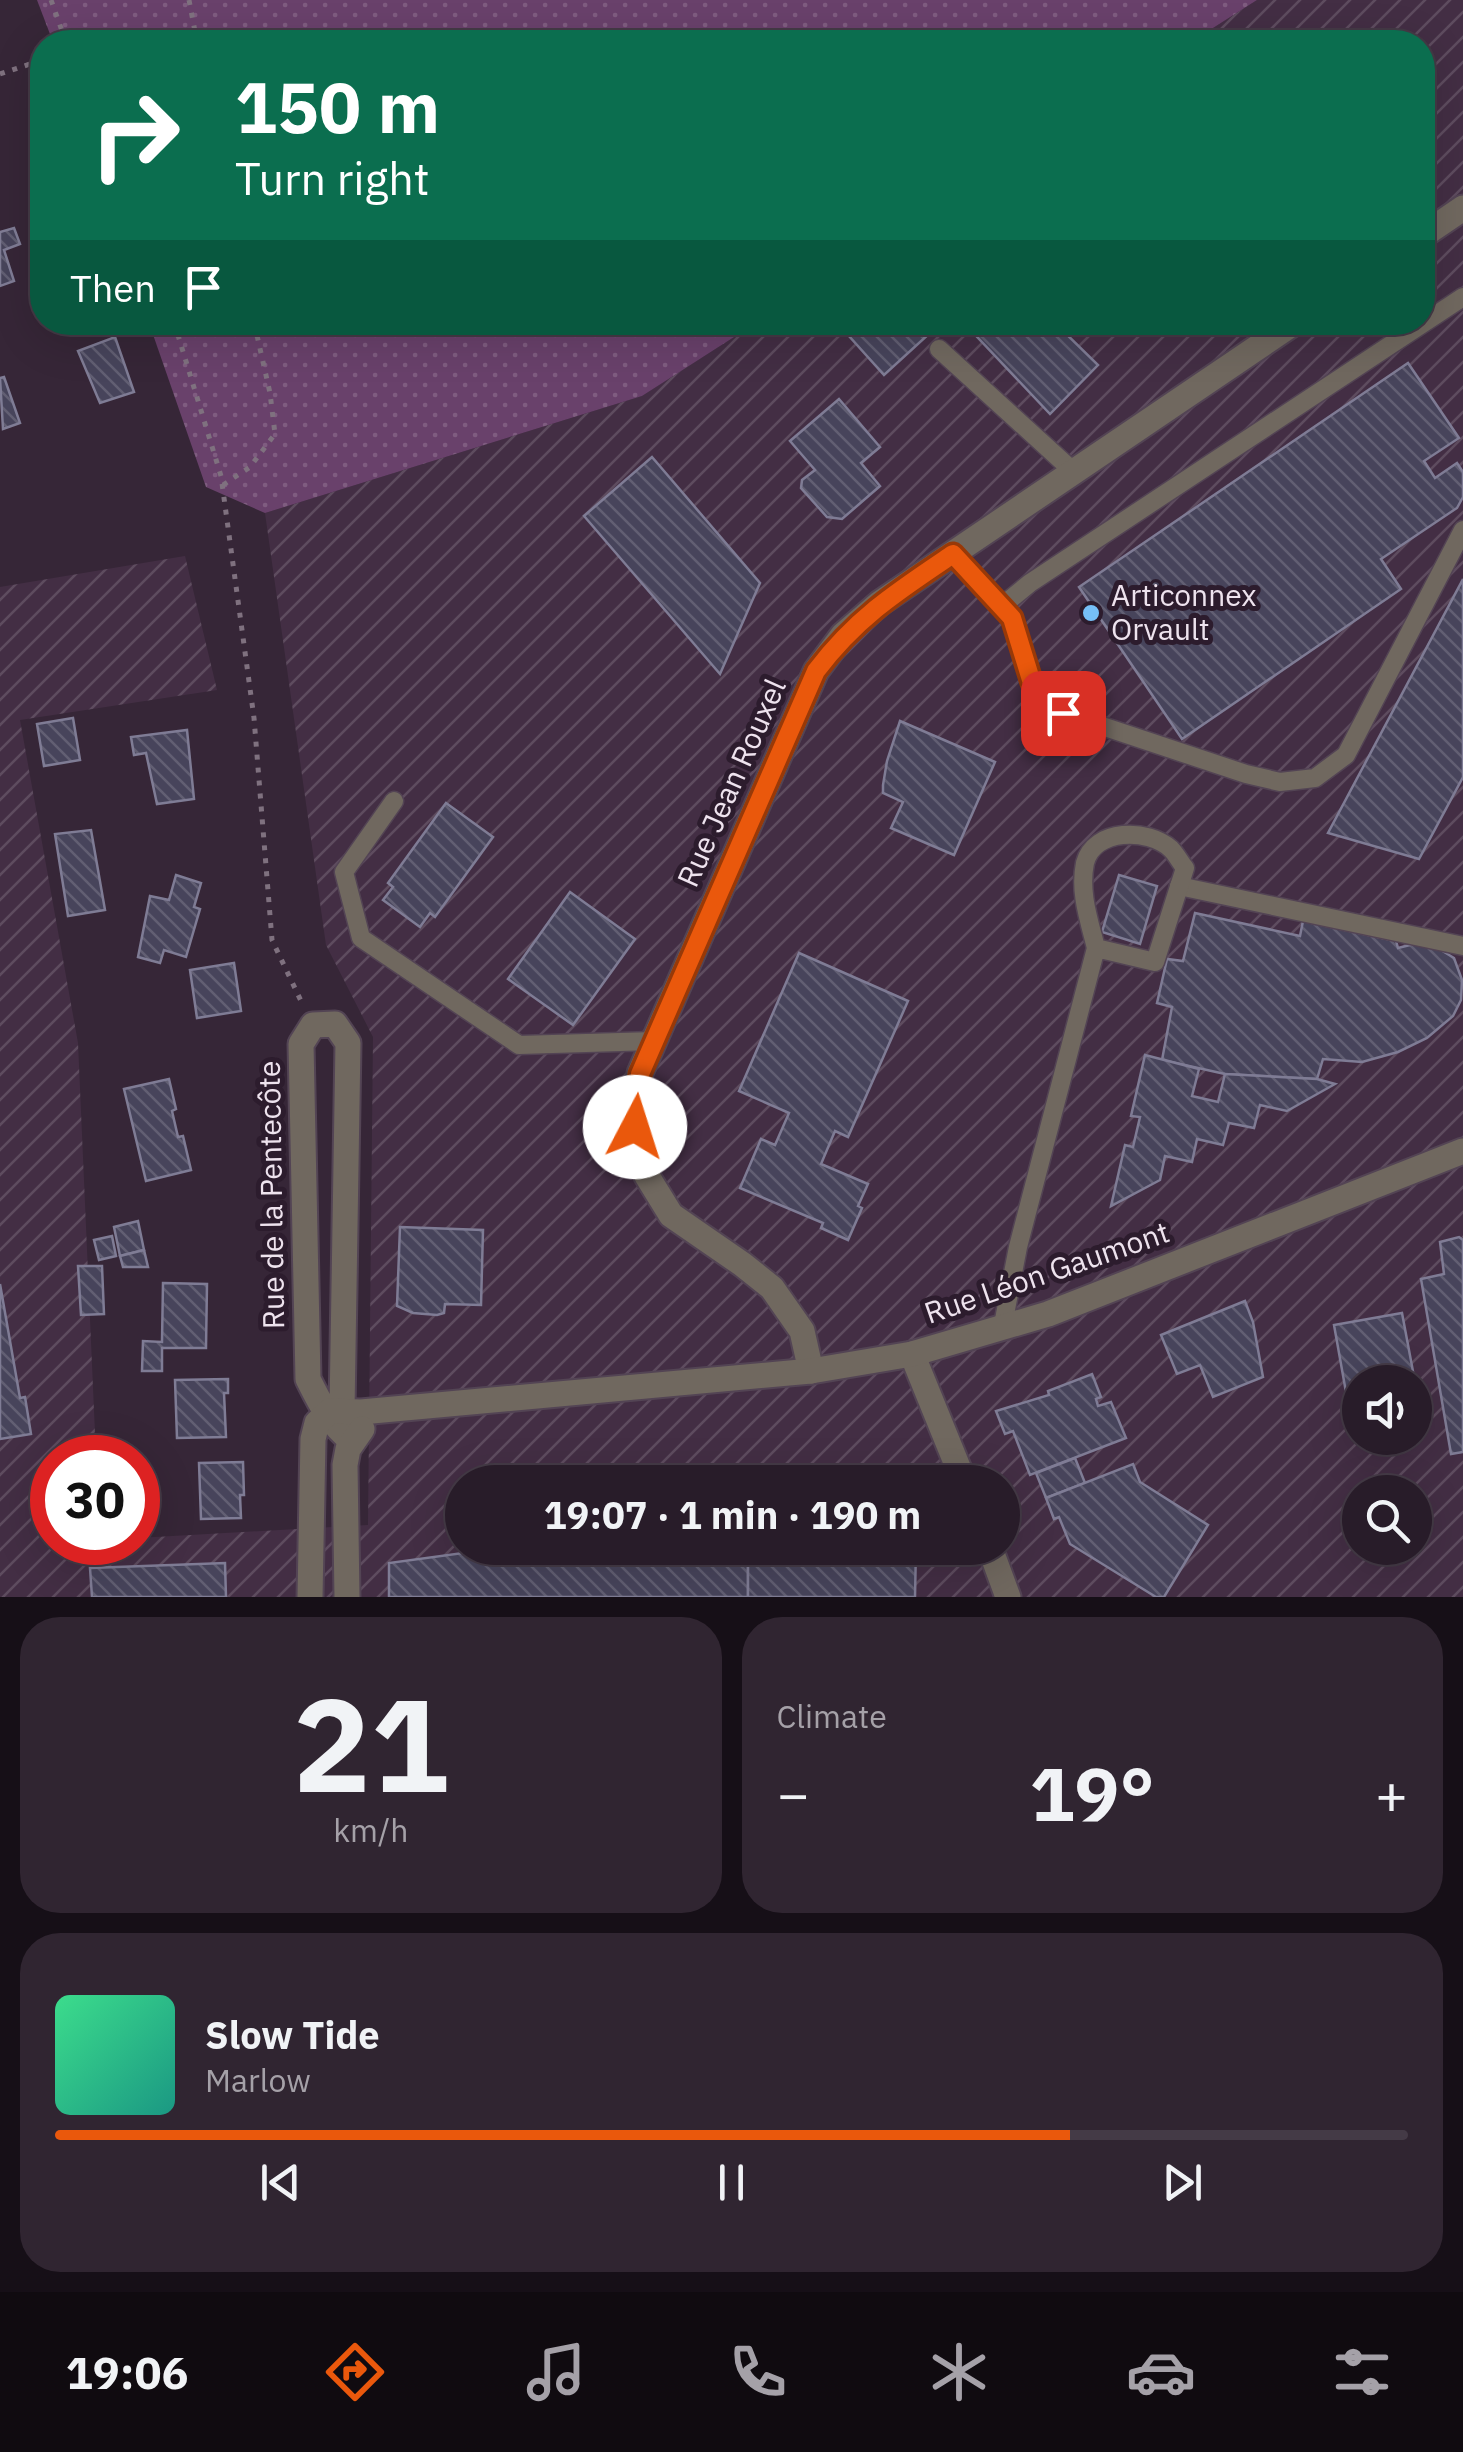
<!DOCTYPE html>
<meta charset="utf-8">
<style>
:root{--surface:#281c29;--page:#302531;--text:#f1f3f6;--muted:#a5a1a8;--line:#443a46;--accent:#ea580c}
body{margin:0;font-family:"IBM Plex Sans",sans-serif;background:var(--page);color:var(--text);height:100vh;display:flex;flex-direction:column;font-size:38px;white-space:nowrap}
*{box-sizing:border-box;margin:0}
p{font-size:32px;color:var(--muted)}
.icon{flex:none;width:55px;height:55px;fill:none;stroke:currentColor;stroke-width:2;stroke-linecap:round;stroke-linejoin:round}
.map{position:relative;height:1597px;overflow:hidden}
.side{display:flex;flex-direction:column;gap:20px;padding:20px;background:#160f17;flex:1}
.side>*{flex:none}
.top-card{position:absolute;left:30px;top:30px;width:1405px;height:305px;border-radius:40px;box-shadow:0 10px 40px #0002,0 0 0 2px var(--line);background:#0b6e4f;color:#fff;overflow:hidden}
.fabs{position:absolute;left:1342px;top:1365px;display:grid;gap:20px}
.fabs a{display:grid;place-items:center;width:90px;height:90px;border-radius:50%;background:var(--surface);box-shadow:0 10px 40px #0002,0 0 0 2px var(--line);font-size:50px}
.speed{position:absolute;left:30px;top:1435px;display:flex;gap:20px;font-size:50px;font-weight:700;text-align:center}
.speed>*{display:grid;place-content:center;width:130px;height:130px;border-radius:50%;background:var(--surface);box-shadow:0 10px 40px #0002,0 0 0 2px var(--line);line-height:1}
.speed .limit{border:15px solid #d22;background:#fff;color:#111}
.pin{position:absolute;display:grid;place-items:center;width:85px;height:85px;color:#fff;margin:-42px;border-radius:20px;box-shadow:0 5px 15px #0006}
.me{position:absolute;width:110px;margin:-55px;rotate:5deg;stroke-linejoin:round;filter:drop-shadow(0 0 8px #0008)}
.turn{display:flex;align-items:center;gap:35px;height:210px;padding:0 40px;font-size:45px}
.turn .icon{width:130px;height:130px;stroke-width:2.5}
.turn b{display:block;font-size:70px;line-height:85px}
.then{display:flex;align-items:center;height:95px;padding:0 40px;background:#0003;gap:20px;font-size:38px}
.big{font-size:75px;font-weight:800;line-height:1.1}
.side .widget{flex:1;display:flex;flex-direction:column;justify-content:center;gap:15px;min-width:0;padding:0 35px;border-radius:40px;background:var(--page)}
.side .dial{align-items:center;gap:0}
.dial b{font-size:130px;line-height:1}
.song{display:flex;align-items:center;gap:30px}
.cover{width:120px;height:120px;border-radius:15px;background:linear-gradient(135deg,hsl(150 70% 55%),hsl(170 70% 35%))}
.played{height:10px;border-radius:5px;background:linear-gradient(90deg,var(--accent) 75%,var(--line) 75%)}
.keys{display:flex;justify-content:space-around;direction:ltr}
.heat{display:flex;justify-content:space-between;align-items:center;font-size:55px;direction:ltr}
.side .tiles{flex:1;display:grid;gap:20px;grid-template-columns:1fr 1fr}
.widget:last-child{grid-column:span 2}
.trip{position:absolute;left:445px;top:1465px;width:575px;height:100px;border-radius:50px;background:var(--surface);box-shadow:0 10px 40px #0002,0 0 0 2px var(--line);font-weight:800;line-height:100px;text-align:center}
.tabs{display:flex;height:160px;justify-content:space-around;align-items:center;background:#100b10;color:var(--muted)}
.tabs .icon{width:70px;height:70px}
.tabs .on{color:var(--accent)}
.tabs b{font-size:45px;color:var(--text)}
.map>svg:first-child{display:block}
.industrial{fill:url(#industrial-furrows);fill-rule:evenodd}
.grass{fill:url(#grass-dots)}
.building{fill:url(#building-back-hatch);stroke:#7f7c95;stroke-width:2.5}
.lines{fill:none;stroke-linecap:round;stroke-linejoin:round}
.lane-casing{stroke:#534454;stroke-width:21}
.street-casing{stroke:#534454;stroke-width:29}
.path{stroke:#7f717f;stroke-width:5;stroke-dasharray:5 8;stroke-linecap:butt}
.lane{stroke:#70685f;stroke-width:18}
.street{stroke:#70685f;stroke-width:25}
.route-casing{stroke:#983908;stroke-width:25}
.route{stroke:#ea580c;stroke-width:18}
.poi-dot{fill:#76c0f7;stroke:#2c1c2d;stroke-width:4}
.labels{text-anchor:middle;stroke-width:10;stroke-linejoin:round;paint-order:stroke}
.poi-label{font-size:30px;fill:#eee3ee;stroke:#2c1c2d;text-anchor:start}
.street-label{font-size:30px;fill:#eee3ee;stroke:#2c1c2d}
</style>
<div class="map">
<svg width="1463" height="1597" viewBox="0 0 1463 1597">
<defs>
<pattern id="industrial-furrows" width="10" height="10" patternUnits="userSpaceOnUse" patternTransform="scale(2.5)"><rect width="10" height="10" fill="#432e44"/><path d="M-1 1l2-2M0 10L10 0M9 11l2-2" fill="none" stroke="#5e4c5f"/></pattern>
<pattern id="grass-dots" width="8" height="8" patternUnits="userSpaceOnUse" patternTransform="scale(2.5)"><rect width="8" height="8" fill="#69416b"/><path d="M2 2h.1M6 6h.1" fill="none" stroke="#7f5c80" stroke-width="1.8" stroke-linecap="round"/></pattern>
<pattern id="building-back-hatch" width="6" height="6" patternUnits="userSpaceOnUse" patternTransform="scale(2.5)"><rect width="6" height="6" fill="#47445b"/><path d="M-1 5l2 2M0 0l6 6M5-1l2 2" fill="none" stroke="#625f73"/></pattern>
</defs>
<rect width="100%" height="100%" fill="#362637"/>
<path class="industrial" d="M1257 0H1463V1597H0V587L185 556 217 690 20 720 78 1043 96 1457 52 1458V1542H138V1538L368 1525 373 1037 326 945 265 513 642 396 756 323 1422 322V42H1191ZM1360 1382H1415V1438H1360ZM462 1482H1002V1548H462ZM1360 1492H1415V1548H1360Z"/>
<g class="grass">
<path d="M37 0H1257L1191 42H53Z"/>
<path d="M149 323V322L756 323 642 396 265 513 206 487Z"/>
</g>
<g class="building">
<path d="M14 228 20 244 4 250 14 281 0 286V232Z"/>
<path d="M863 322H942L884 375 849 336Z"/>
<path d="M963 322H1054L1098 365 1050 414Z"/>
<path d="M115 337 134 392 100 403 78 351Z"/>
<path d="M1408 363 1459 438 1424 461 1435 478 1457 463 1463 472V497L1457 508 1381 559 1401 589 1182 739 1079 587Z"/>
<path d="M4 377 20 423 3 429 0 378Z"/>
<path d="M839 399 880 447 861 463 880 486 842 519 827 517 801 488 802 480 815 470 790 441Z"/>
<path d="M652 457 760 583 720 674 584 516Z"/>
<path d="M1463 579V777L1419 859 1328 833Z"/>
<path d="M73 718 80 760 44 766 37 724Z"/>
<path d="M900 721 995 762 954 855 891 828 903 802 883 793V785L887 761Z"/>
<path d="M187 730 194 799 157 804 146 753 134 755 131 737Z"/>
<path d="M446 803 493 837 435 917 430 913 420 927 383 900 393 887 388 883Z"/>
<path d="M91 830 105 910 68 916 55 834Z"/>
<path d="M176 875 201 883 194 907 200 909 186 957 164 950 160 963 138 957 150 896 169 900Z"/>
<path d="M1119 875 1157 886 1140 944 1102 932Z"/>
<path d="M570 892 635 939 573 1025 508 979Z"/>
<path d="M1195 913 1300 936 1303 921 1396 941 1398 948 1418 943 1436 947 1454 958 1462 980 1461 1000 1453 1016 1427 1038 1398 1052 1362 1062 1323 1059 1317 1079 1225 1074 1162 1060 1172 1007 1157 1003 1167 959 1183 961Z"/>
<path d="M799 953 908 1001 848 1137 835 1131 821 1164 868 1184 858 1206 862 1208 848 1240 821 1228 823 1223 740 1188 761 1139 775 1145 789 1113 739 1091Z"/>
<path d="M234 963 241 1011 197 1018 190 970Z"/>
<path d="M1145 1055 1199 1069 1192 1096 1218 1102 1225 1074 1317 1079 1335 1084 1287 1111 1260 1105 1254 1128 1229 1123 1223 1145 1197 1139 1192 1162 1165 1156 1160 1180 1111 1206 1125 1145 1133 1147 1140 1117 1131 1116Z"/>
<path d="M169 1079 176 1109 172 1111 178 1137 183 1136 191 1170 146 1181 124 1089Z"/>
<path d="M138 1221 144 1250 120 1256 114 1227Z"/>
<path d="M400 1227 483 1230 481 1305 445 1304 444 1313 437 1315 413 1313 397 1306Z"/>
<path d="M112 1236 116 1256 99 1260 94 1240Z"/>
<path d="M1459 1237 1463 1240V1452L1451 1454 1421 1279 1444 1274 1440 1242Z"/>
<path d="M144 1250 148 1267H123L120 1256Z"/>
<path d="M78 1266H102L104 1314 81 1315Z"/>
<path d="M163 1283 207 1284 206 1348H162V1371H142L143 1341 162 1342Z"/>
<path d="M0 1284 20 1398 25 1397 31 1434 0 1439Z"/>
<path d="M1245 1301 1253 1322 1263 1377 1213 1397 1200 1365 1177 1374 1161 1335Z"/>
<path d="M1402 1313 1415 1382H1360V1436L1354 1437 1334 1325Z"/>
<path d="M1092 1374 1101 1397 1096 1399 1098 1406 1111 1402 1126 1438 1030 1475 1013 1431 1005 1434 996 1411 1049 1395 1048 1391Z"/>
<path d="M228 1379V1393H224L226 1437 177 1438 175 1380Z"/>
<path d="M1075 1458 1085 1483 1046 1498 1036 1473Z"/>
<path d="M243 1462 244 1495H240L241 1518 201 1519 199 1463Z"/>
<path d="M1133 1464 1140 1482 1208 1525 1164 1597H1156L1070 1544 1059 1517 1054 1519 1046 1498Z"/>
<path d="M500 1548H748V1597H389V1563Z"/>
<path d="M748 1548H916L915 1597H748Z"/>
<path d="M225 1563 226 1597H92L90 1568Z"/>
</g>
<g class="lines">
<defs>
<g id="lane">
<path d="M939 349 1074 472"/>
<path d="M953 554 1012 617 1032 683 1063 713 1246 774 1280 782 1315 778 1346 755 1463 530"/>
<path d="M1002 606 1030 583 1463 297"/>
<path d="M394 801 344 872 361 938 519 1045 654 1041"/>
<path d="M1179 886 1463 946"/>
<path d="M1002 1330 1018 1247 1096 948 1155 962 1185 868C1180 862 1176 854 1171 849 1148 828 1094 828 1085 863 1079 892 1089 920 1096 948"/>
</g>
<g id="street">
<path d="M1422 236 1463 208"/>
<path d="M335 1024 348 1043 342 1410 352 1441C330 1424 320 1403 308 1379L301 1044 313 1025Z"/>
<path d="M912 1354 964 1482"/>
<path d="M811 1371 802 1331 772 1288 742 1264 671 1215 647 1176 635 1127 640 1073 816 671 843 635 880 603 1295 322"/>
<path d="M990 1548 1008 1597"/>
<path d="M310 1597 313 1439 317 1423 330 1411 361 1412 811 1371 912 1354 1048 1314 1463 1151"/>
<path d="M347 1597 345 1465 348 1449 362 1429"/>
</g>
</defs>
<use href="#lane" class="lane-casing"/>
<use href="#street" class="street-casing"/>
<g class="path">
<path d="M51 0 66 42"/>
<path d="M189 0 197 42"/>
<path d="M0 74 42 60"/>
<path d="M174 322 221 476 254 718 272 940 302 1003"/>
<path d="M223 485 250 467 275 434 270 393 254 322"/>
</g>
<use href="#lane" class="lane"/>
<use href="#street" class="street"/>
</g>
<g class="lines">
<defs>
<path id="route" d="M635 1127 640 1074 816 671C857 617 898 591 953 554L1012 618 1032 683 1063 713"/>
</defs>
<use href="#route" class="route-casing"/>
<use href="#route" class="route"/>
</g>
<circle class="poi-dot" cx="1091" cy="613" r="10"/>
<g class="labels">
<g class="poi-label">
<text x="1111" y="606">Articonnex<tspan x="1111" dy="34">Orvault</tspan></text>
</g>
<g class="street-label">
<text transform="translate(732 783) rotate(-66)" y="10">Rue Jean Rouxel</text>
<text transform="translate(272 1195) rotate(-91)" y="10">Rue de la Pentecôte</text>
<text transform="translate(1047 1273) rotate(-19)" y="10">Rue Léon Gaumont</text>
</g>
</g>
</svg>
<div class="fabs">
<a><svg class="icon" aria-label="sound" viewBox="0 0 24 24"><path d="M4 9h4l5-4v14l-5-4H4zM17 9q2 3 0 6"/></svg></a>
<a><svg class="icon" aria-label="search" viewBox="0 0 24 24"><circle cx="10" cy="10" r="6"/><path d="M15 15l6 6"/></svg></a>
</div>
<div class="speed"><div class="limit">30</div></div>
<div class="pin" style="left:1063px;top:713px;background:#d93025"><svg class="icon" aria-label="arrive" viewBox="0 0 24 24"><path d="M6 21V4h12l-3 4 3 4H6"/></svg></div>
<svg class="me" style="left:635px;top:1127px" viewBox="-20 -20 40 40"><circle r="19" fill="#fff"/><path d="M0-13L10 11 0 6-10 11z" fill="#ea580c"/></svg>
<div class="trip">19:07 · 1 min · 190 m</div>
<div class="top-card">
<div class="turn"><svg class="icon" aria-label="right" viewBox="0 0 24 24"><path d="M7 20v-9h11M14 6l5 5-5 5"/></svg><div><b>150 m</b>Turn right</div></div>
<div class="then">Then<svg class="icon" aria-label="arrive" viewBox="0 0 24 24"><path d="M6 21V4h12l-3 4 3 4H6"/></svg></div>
</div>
</div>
<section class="side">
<div class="tiles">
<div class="widget dial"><b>21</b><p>km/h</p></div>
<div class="widget"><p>Climate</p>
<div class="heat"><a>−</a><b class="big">19°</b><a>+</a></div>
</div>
<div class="widget">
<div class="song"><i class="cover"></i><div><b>Slow Tide</b><p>Marlow</p></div></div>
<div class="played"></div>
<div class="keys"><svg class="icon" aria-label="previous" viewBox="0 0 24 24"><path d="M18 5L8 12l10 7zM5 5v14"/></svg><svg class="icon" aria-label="pause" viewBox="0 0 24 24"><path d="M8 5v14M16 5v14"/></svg><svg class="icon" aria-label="next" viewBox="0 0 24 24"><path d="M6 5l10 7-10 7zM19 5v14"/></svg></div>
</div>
</div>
</section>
<nav class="tabs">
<b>19:06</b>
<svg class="icon on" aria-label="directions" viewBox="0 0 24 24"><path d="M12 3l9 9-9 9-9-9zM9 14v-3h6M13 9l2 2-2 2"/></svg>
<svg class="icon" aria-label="music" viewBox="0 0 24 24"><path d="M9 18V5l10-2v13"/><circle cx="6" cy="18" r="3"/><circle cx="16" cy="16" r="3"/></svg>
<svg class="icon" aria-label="phone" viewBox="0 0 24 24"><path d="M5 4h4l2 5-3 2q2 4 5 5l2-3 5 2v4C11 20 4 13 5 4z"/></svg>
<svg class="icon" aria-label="climate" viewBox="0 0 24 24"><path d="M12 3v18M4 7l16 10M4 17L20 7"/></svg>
<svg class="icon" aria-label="car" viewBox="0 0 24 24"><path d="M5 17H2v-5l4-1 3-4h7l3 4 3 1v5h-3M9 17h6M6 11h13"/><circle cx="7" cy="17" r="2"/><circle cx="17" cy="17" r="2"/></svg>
<svg class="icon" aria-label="filters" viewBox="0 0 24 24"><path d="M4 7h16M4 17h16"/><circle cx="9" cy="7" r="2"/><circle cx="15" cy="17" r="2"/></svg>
</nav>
